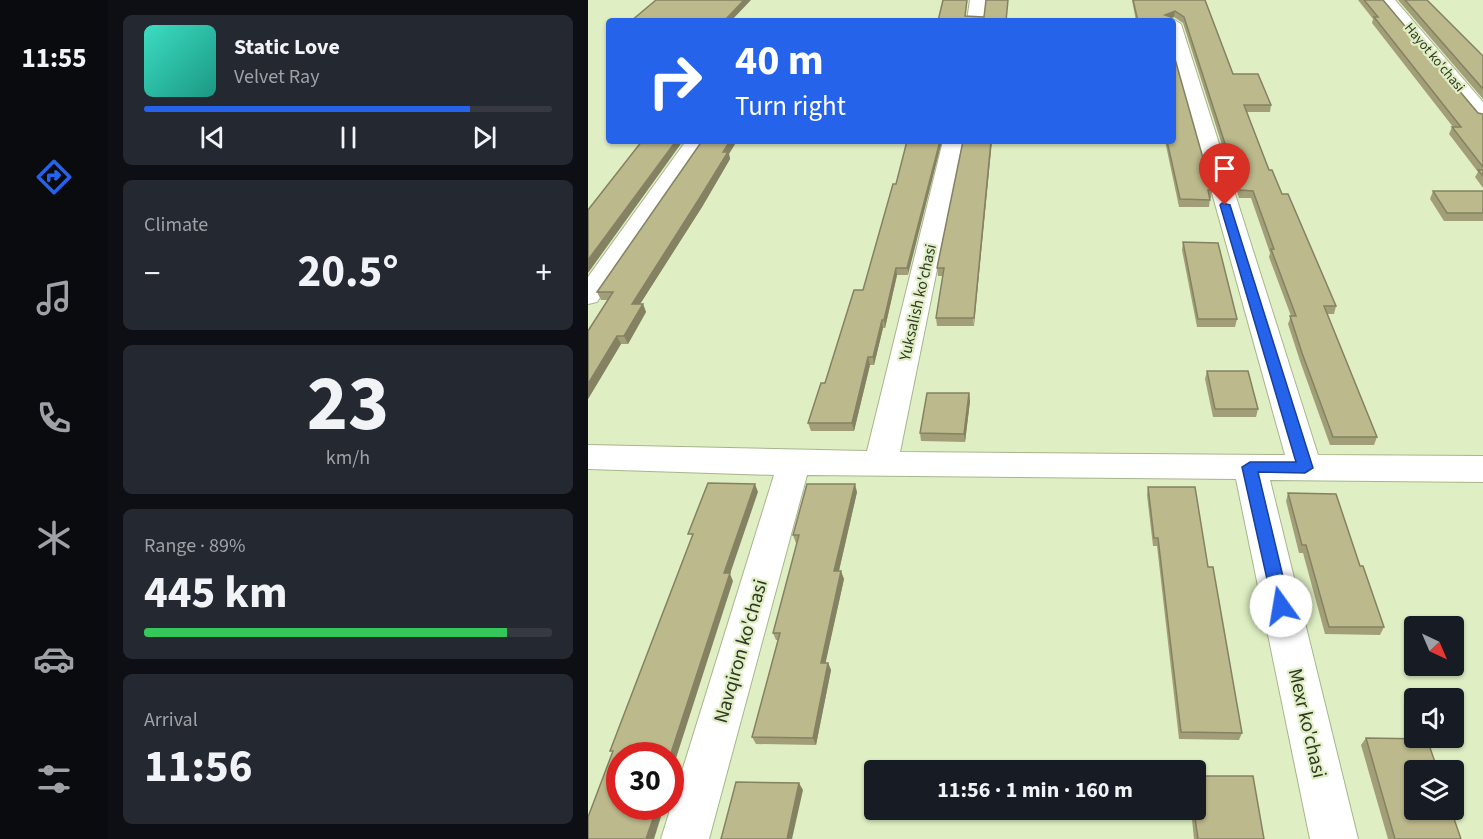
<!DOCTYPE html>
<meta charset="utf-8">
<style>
:root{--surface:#171b24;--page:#242831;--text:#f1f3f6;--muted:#9ea1a6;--line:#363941;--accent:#2563eb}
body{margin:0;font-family:"Source Sans 3",sans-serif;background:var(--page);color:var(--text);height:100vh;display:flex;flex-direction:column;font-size:22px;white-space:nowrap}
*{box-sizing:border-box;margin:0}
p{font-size:20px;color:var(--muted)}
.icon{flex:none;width:33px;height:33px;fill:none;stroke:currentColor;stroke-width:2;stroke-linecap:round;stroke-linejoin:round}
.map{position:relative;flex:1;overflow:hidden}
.side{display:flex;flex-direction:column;gap:15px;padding:15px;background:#0d0f14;width:480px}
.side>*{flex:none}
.hud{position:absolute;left:18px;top:18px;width:570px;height:126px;border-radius:6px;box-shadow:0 2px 4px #0004;background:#2563eb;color:#fff;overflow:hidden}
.needle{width:39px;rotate:136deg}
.tools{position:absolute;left:816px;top:616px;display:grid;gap:12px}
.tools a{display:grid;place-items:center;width:60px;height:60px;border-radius:6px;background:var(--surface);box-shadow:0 2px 4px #0004;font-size:30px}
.speed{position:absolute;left:18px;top:742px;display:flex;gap:12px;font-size:30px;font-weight:700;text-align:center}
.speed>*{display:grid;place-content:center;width:78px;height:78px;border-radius:50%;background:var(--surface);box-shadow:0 2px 4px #0004;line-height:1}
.speed .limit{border:9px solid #d22;background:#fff;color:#111}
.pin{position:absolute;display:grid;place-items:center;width:51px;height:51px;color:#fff;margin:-62px -26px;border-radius:50% 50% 50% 0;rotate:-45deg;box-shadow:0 0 6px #0007}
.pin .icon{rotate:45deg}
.me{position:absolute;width:66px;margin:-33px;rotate:347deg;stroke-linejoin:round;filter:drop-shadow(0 0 4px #0008)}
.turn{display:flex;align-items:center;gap:21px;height:126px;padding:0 30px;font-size:27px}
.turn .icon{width:78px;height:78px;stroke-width:2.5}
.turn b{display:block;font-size:42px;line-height:51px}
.big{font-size:45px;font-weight:700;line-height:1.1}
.side .card{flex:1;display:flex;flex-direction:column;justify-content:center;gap:9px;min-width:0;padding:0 21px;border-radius:9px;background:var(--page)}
.side .dial{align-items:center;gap:0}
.dial b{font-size:78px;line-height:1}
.song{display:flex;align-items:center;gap:18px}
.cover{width:72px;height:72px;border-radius:9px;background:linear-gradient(135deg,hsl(170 70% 55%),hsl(170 70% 35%))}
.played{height:6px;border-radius:3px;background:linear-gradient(90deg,var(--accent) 80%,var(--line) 80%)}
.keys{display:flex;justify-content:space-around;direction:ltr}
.heat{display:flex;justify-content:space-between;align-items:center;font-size:33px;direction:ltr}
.charge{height:9px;border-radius:4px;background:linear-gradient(90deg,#34c759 89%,var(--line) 0)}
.trip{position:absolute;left:276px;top:760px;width:342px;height:60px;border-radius:6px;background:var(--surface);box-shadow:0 2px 4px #0004;font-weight:700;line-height:60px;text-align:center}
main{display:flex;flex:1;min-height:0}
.tabs{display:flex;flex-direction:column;width:108px;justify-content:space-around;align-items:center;background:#090b0e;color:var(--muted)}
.tabs .icon{width:42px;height:42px}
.tabs .active{color:var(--accent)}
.tabs b{font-size:27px;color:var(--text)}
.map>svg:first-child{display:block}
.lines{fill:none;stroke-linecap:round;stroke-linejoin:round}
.minor-casing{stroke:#a6b58b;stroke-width:2}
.minor{fill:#fff;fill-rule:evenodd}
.wall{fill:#a29f78}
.shaded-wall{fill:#848262}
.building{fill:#bcb98c;stroke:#848262;stroke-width:1.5}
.route{fill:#2563eb;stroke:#184099;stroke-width:1.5}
.labels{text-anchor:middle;stroke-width:4.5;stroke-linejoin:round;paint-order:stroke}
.far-street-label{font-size:14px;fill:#313726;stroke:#dfefc3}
.street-label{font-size:16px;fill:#313726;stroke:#dfefc3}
.near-street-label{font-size:20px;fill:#313726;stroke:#dfefc3}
</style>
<main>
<nav class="tabs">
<b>11:55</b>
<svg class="icon active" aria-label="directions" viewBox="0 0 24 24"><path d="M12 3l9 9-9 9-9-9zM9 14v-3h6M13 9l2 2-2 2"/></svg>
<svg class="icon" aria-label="music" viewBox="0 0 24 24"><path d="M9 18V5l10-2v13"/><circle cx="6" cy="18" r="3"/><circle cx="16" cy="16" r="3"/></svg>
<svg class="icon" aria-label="phone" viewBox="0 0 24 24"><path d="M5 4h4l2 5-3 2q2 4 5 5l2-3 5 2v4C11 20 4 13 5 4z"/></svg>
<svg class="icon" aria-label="climate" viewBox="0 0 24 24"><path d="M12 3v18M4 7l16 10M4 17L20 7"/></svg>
<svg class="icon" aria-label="car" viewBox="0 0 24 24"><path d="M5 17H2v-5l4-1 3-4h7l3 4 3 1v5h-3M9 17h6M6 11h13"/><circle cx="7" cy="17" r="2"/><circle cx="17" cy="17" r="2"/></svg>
<svg class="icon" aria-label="filters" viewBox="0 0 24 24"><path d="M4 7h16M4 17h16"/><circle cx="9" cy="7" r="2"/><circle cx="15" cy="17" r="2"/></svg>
</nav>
<section class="side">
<div class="card">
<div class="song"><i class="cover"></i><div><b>Static Love</b><p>Velvet Ray</p></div></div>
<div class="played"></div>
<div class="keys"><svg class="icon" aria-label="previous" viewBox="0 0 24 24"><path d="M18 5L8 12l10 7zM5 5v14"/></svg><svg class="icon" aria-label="pause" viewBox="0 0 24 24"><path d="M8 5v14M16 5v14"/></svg><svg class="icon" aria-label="next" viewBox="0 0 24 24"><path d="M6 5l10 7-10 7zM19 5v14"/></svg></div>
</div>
<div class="card"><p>Climate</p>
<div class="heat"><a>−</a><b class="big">20.5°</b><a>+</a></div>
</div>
<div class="card dial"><b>23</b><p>km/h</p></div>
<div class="card"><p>Range · 89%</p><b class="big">445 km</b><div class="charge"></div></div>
<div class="card"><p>Arrival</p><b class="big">11:56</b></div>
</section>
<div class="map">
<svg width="895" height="839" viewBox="0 0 895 839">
<rect width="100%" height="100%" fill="#dfefc3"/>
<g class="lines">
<defs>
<g id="minor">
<path d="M382 0H398L395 21H379Z"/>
<path d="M791 0H807L895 102V120L888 118Z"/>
<path d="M585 19 593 24 730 455 895 456V482L682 480 770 839H722L648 479 219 475 121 839H73L186 475 0 469V445L279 451 355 141H375L312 452 697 455 585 53V21H579Z"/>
<path d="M98 141H118L9 302 0 304V277Z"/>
</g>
</defs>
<use href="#minor" class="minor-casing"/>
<use href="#minor" class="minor"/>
</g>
<g class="wall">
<path d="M544 0H617L645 74 683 105 682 112H659L681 170 694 194 748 306 746 314H739L789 437 786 445H742L712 361 700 324 703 316 681 257 682 253 663 198H651L595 23 586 17 583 18V21H548Z"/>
<path d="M770 0H795L890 113 895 114V188L887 177 890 172 861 134 864 127H865L784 23 785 19Z"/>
<path d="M810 0H839L895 56V99Z"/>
<path d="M375 141 386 326H349L348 318 355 276H350L349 268Z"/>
<path d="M577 141H585L624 190 623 198H622L621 207H591Z"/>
<path d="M141 154 142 159 114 207 52 304H55L58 312 40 344H33L0 399V331L20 300H13L9 292Z"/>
<path d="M308 184 320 275H309L297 328H295L286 365H282L266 431H223L220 423 275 290Z"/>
<path d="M845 191H895V221H856L842 199Z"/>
<path d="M595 242 649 319 647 327H609L594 250Z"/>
<path d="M619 371 670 409 668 417H625L617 379Z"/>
<path d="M381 393 382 401 377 442 333 441 332 433Z"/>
<path d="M560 487 620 567 654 733 651 740 591 739 569 546H565L559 495Z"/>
<path d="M269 492 251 571 256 579 237 663H240L243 670 228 745 168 744 164 737 190 640H188L185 633 209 543H208L205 535Z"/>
<path d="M700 493 772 566 796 627 792 635 737 634 715 553H711L698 501Z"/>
<path d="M778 738 873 839H800L773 745Z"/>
<path d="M603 810H608L676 839H606Z"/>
</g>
<g class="shaded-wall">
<path d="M156 0H163L143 21 137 20Z"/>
<path d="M587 11 586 17 577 21V15Z"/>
<path d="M88 141H95L0 273V260Z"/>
<path d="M142 141H149L141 154 142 159 114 207 47 312 44 304Z"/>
<path d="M352 141H354L320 275 319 268Z"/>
<path d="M403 141H404L386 326V318Z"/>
<path d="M308 268 309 275 297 328 296 320Z"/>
<path d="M55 304 58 312 40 344 36 336Z"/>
<path d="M294 320 295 328 286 365 285 357Z"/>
<path d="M29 336 33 344 0 399V384Z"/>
<path d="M280 357 282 365 266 431 264 423Z"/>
<path d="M381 393 382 401 377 442 376 434Z"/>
<path d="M167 484 170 492 142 574 145 581 82 777V756L136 573Z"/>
<path d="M267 484 269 492 249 579 246 571Z"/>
<path d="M253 571 256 579 236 670 233 663Z"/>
<path d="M240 663 243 670 228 745 225 738Z"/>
<path d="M211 783 215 790 204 839H199Z"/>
<path d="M69 807H76L66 839H58Z"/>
</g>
<g class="building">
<path d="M68 0H156L137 20 178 21H43Z"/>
<path d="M355 0H379L377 16 396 17 398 0H420L418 21H350Z"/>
<path d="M545 0H617L645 74H670L683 105H656L681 170H684L694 194H700L748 306H736L789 437H745L714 353 702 316H708L683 249H686L665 191 652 190 596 17 587 11 577 15 583 17V21H550Z"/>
<path d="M776 0H795L890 113 895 114V167L864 127H873L786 17H790Z"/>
<path d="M817 0H839L895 56V89Z"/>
<path d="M585 52 624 190H620L622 200 592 199 579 141H585Z"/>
<path d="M54 141H88L0 260V210Z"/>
<path d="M114 141H142L135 152H140L111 199 44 304H55L36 336H29L0 384V331L25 292H9Z"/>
<path d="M319 141H352L319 268H308L296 320H294L285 357H280L264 423H220L233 383H237L266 290H275L305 184H308Z"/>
<path d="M375 141H403L386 318H348L356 268H349Z"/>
<path d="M890 170H895V176Z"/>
<path d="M845 191H895V213H859Z"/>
<path d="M595 242 630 243 649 319H610Z"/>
<path d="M619 371H660L670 409H627Z"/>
<path d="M339 393H381L376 434 332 433Z"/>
<path d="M120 483 167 484 136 573H142L82 756H32V807H69L58 839H0V817L25 751H22L105 534H100Z"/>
<path d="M219 484H267L246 571H253L233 663H240L225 738 164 737 192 633H185L211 535H205Z"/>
<path d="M560 487H607L620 567H625L654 733 593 732 570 538H566Z"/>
<path d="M700 493 748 494 772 566H775L796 627H741L718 545H714Z"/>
<path d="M778 738 839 739 850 771H826V810H863L873 839H807Z"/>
<path d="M608 776H665L676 839H610L606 810H608Z"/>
<path d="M148 782 211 783 199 839H133Z"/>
</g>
<path class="route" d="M634 203 642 205 725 468 717 473 670 472 702 606 699 612 693 614 687 612 685 606 654 467 662 462H708L632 205Z"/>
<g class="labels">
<g class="far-street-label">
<text transform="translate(847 57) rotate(50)" y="5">Hayot ko'chasi</text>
</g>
<g class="street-label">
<text transform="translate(329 302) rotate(-77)" y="6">Yuksalish ko'chasi</text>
</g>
<g class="near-street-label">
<text transform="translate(152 651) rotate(-74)" y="7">Navqiron ko'chasi</text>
<text transform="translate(720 723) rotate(77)" y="7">Mexr ko'chasi</text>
</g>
</g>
</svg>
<div class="tools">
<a><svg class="needle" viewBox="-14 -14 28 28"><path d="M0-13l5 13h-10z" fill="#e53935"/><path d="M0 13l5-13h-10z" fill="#9ea1a6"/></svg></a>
<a><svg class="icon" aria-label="sound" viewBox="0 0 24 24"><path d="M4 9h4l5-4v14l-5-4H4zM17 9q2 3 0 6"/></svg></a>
<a><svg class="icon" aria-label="layers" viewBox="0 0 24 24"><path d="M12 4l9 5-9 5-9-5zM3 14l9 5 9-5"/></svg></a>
</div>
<div class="speed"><div class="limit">30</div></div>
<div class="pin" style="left:637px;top:205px;background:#d93025"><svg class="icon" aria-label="arrive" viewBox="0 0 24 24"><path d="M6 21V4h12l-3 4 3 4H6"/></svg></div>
<svg class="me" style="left:693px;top:606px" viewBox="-20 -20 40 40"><circle r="19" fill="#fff"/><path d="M0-13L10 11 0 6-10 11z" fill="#2563eb"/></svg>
<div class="trip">11:56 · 1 min · 160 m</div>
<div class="hud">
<div class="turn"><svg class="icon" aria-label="right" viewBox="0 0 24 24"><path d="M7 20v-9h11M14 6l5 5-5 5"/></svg><div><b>40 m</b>Turn right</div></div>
</div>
</div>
</main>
